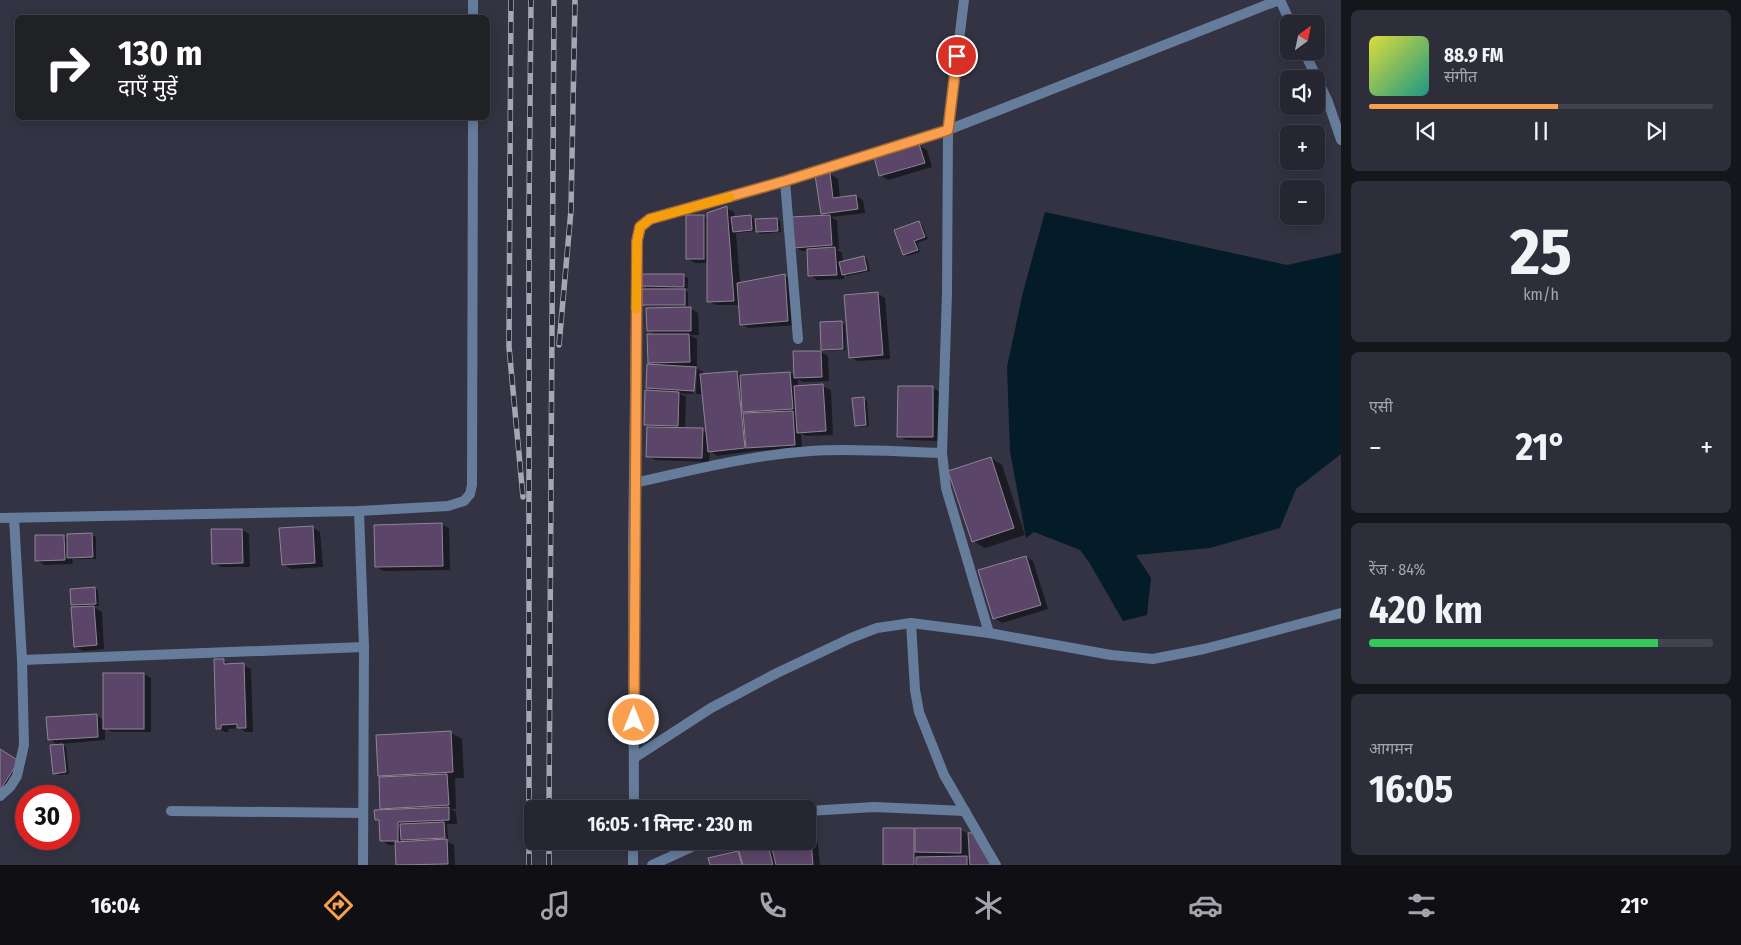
<!DOCTYPE html>
<html lang="hi">
<meta charset="utf-8">
<style>
:root{--surface:#262632;--page:#2e2e3a;--text:#f1f3f6;--muted:#a4a5ac;--line:#42434d;--accent:#f99f4e}
body{margin:0;font-family:"Fira Sans Condensed","Noto Sans Devanagari",sans-serif;background:var(--page);color:var(--text);height:100vh;display:flex;flex-direction:column;font-size:19px;white-space:nowrap}
*{box-sizing:border-box;margin:0}
p{font-size:16px;color:var(--muted)}
.icon{flex:none;width:28px;height:28px;fill:none;stroke:currentColor;stroke-width:2;stroke-linecap:round;stroke-linejoin:round}
.map{position:relative;flex:1;overflow:hidden}
.panel{display:flex;flex-direction:column;gap:10px;padding:10px;background:#15151c;width:400px}
.panel>*{flex:none}
.top-card{position:absolute;left:15px;top:15px;width:475px;height:105px;border-radius:8px;box-shadow:0 2px 12px #0003,0 0 0 1px var(--line);background:#202124;color:#fff;overflow:hidden}
.needle{width:32px;rotate:33deg}
.buttons{position:absolute;left:1280px;top:15px;display:grid;gap:10px}
.buttons a{display:grid;place-items:center;width:45px;height:45px;border-radius:8px;background:var(--surface);box-shadow:0 2px 12px #0003,0 0 0 1px var(--line);font-size:25px}
.speed{position:absolute;left:15px;top:785px;display:flex;gap:10px;font-size:25px;font-weight:700;text-align:center}
.speed>*{display:grid;place-content:center;width:65px;height:65px;border-radius:50%;background:var(--surface);box-shadow:0 2px 12px #0003,0 0 0 1px var(--line);line-height:1}
.speed .limit{border:8px solid #d22;background:#fff;color:#111}
.pin{position:absolute;display:grid;place-items:center;width:42px;height:42px;color:#fff;margin:-21px;border:2px solid #fff;border-radius:50%;box-shadow:0 1px 5px #0007}
.me{position:absolute;width:55px;margin:-28px;rotate:0deg;stroke-linejoin:round;filter:drop-shadow(0 0 4px #0008)}
.turn{display:flex;align-items:center;gap:18px;height:105px;padding:0 20px;font-size:22px}
.turn .icon{width:65px;height:65px;stroke-width:2.5}
.turn b{display:block;font-size:35px;line-height:42px}
.big{font-size:38px;font-weight:700;line-height:1.1}
.panel .widget{flex:1;display:flex;flex-direction:column;justify-content:center;gap:8px;min-width:0;padding:0 18px;border-radius:8px;background:var(--page)}
.panel .dial{align-items:center;gap:0}
.dial b{font-size:65px;line-height:1}
.song{display:flex;align-items:center;gap:15px}
.cover{width:60px;height:60px;border-radius:8px;background:linear-gradient(135deg,hsl(60 70% 55%),hsl(170 70% 35%))}
.played{height:5px;border-radius:2px;background:linear-gradient(90deg,var(--accent) 55%,var(--line) 55%)}
.keys{display:flex;justify-content:space-around;direction:ltr}
.heat{display:flex;justify-content:space-between;align-items:center;font-size:28px;direction:ltr}
.charge{height:8px;border-radius:4px;background:linear-gradient(90deg,#34c759 84%,var(--line) 0)}
.trip{position:absolute;left:524px;top:800px;width:292px;height:50px;border-radius:8px;background:var(--surface);box-shadow:0 2px 12px #0003,0 0 0 1px var(--line);font-weight:700;line-height:50px;text-align:center}
.menu{display:flex;height:80px;justify-content:space-around;align-items:center;background:#0f0f14;color:var(--muted)}
.menu .icon{width:35px;height:35px}
.menu .selected{color:var(--accent)}
.menu b{font-size:22px;color:var(--text)}
main{display:flex;flex:1;min-height:0}
.map>svg:first-child{display:block}
.water{fill:#041c27}
.shadow{fill:#0007;fill-rule:evenodd}
.building{fill:#5b4568;stroke:#8f8596}
.lines{fill:none;stroke-linecap:round;stroke-linejoin:round}
.minor{stroke:#667c9b;stroke-width:10}
.rail-casing{stroke:#a7a7b4;stroke-width:5.5}
.rail{stroke:#292938;stroke-width:4;stroke-dasharray:11;stroke-linecap:butt}
.route-casing{stroke:#a26733;stroke-width:12}
.route{stroke:#f99f4e;stroke-width:9}
.slow{stroke:#f59e0b;stroke-width:9}
</style>
<main>
<div class="map">
<svg width="1341" height="865" viewBox="0 0 1341 865">
<rect width="100%" height="100%" fill="#333343"/>
<path class="water" d="M1045 212 1287 265 1341 253V454L1296 489 1280 528 1210 548 1136 555 1151 578 1147 615 1123 621 1089 562 1080 550 1034 532 1026 538 1010 451 1007 367 1023 292Z"/>
<g class="shadow">
<path d="M919 146 927 150 932 167 888 180 880 175Z"/>
<path d="M830 174 838 179 840 198 855 196 863 200 865 213 831 217 837 221 839 249H836L842 253 843 262 864 257 867 259 870 271 847 276 844 274V279L817 280 810 275 808 251H802L794 247 828 216 822 213Z"/>
<path d="M727 208 734 212 735 218 751 217 755 220 777 219 780 221 781 232 760 234 756 231 736 233 740 283 785 276 793 280 795 325 749 328 741 324 740 305H716L708 301V263H695L687 258 704 216 708 218Z"/>
<path d="M919 223 922 225 928 239 917 243 920 252 907 256 904 254Z"/>
<path d="M644 276H684L688 278V288H647L644 286Z"/>
<path d="M684 290 688 292V306H647L643 304Z"/>
<path d="M877 293 885 298 890 359 858 361 850 357Z"/>
<path d="M691 309 698 313 699 335H689L697 339V366H692L703 372V375L737 372 744 376 790 373 796 376 821 352 828 356 829 381 803 382 798 379V387L823 386 831 390 833 435 806 436 801 433 802 448 754 451 717 456 710 451 709 462 655 460 648 456 652 428 645 424 654 392 647 388 657 366 649 362 656 335 648 331ZM694 370H697L696 394H704L708 433 702 430 685 429 686 397 679 393 693 394Z"/>
<path d="M842 323 845 325 846 350 825 351 822 349Z"/>
<path d="M933 388 940 392V441L906 440 898 436Z"/>
<path d="M864 399 867 401 869 426 859 427 856 425Z"/>
<path d="M991 458 1002 465 1025 535 985 548 973 541Z"/>
<path d="M441 524 449 528 450 570 384 571 376 567Z"/>
<path d="M312 527 320 532 323 567 291 569 283 564Z"/>
<path d="M242 530 249 534 250 567H221L213 563Z"/>
<path d="M92 535 96 537V559H72L73 564 44 565 37 560 64 536 68 539Z"/>
<path d="M1026 557 1033 561 1048 609 1002 623 994 618Z"/>
<path d="M95 588 98 590 99 606H92L102 612 104 649 83 651 75 647 78 608 72 605Z"/>
<path d="M224 660 231 665H243L251 669 253 732H246L240 728 228 729 229 732H225L217 728Z"/>
<path d="M144 674 151 678V732H112L105 728V740L60 744 66 747 69 774 58 775 55 773 60 746 49 739 96 715 104 720Z"/>
<path d="M451 733 462 739 464 778H455L456 809H451L456 812 457 824H447L448 839 444 840 454 845 455 865H397L396 845H389L381 840 380 822 376 820 386 811 381 808 385 778 380 775Z"/>
<path d="M0 750 25 766 5 798 0 795Z"/>
<path d="M884 829 961 830 968 834 979 833 987 838 1001 865H884ZM968 848H970L971 860 968 858Z"/>
<path d="M808 832 817 836 820 865H711L710 859 740 852 767 842 773 845 808 841Z"/>
</g>
<g class="building">
<path d="M1289 83V100L1284 102 1279 86Z"/>
<path d="M919 144 925 163 879 176 874 157Z"/>
<path d="M830 173 833 198 856 195 858 209 821 214 815 175Z"/>
<path d="M727 206 734 301 707 302V213Z"/>
<rect x="686" y="215" width="18" height="44"/>
<path d="M751 215 752 230 733 232 731 217Z"/>
<path d="M830 215 832 245 793 248 791 217Z"/>
<path d="M777 218 778 231 756 232 755 219Z"/>
<path d="M919 221 925 237 914 241 918 250 903 255 894 230Z"/>
<path d="M835 247 837 275 808 276 807 249Z"/>
<path d="M864 256 867 270 842 275 839 262Z"/>
<path d="M642 274H684V287L642 286Z"/>
<path d="M785 274 788 321 740 325 737 283Z"/>
<rect x="642" y="289" width="43" height="16"/>
<path d="M878 292 883 355 849 358 844 295Z"/>
<path d="M691 307V331H647L646 308Z"/>
<path d="M842 321 843 349 821 350 820 322Z"/>
<path d="M647 334H689L690 362 648 363Z"/>
<path d="M793 351H821L822 377 794 378Z"/>
<path d="M647 364 696 367 694 391 646 388Z"/>
<path d="M737 371 745 448 708 452 700 374Z"/>
<path d="M790 372 793 409 742 412 740 375Z"/>
<path d="M823 384 826 431 797 433 794 386Z"/>
<path d="M898 386H933V437H897Z"/>
<path d="M645 390 679 392 678 426 644 425Z"/>
<path d="M864 397 866 425 855 426 852 398Z"/>
<path d="M793 411 795 445 746 448 743 413Z"/>
<path d="M647 427 703 428 702 458 646 457Z"/>
<path d="M991 457 1014 528 972 542 948 471Z"/>
<path d="M442 523 443 566 375 567 374 525Z"/>
<path d="M313 526 315 563 282 565 279 528Z"/>
<path d="M211 529H242L243 563 212 564Z"/>
<path d="M92 533 93 557 67 558V534Z"/>
<path d="M35 535H64L65 560 35 561Z"/>
<path d="M1026 556 1041 605 993 619 978 570Z"/>
<path d="M95 587 96 604 71 605 70 589Z"/>
<path d="M94 606 97 645 74 647 71 607Z"/>
<path d="M214 659H224V664L244 663 246 728H237V724L221 725V729H216Z"/>
<rect x="103" y="673" width="41" height="56"/>
<path d="M97 714 98 737 48 740 46 717Z"/>
<path d="M451 731 453 772 378 776 376 735Z"/>
<path d="M63 744 66 772 53 774 50 745Z"/>
<path d="M0 749 19 761 0 790Z"/>
<path d="M447 774 449 805 380 809 379 777Z"/>
<path d="M449 807V820L398 822V841H380L379 820H375L374 810Z"/>
<path d="M444 822 445 838 401 840 400 824Z"/>
<rect x="883" y="828" width="31" height="37"/>
<path d="M915 828H961V853L915 852Z"/>
<path d="M810 830 813 865H776L770 841H808V831Z"/>
<path d="M980 832 996 865H970L968 833Z"/>
<path d="M447 839 448 864 396 865 395 842Z"/>
<path d="M763 841H767L773 865H743L738 848Z"/>
<path d="M738 851 742 865H710L708 858Z"/>
<path d="M967 856V865H916V857Z"/>
</g>
<g class="lines">
<g class="minor">
<path d="M964 0 948 130 947 293 942 453 946 488 989 633"/>
<path d="M1280 0 1291 24"/>
<path d="M473 18V0"/>
<path d="M1304 51 1328 102 1341 140"/>
<path d="M785 181 798 339"/>
<path d="M634 483C693 470 751 455 811 451 855 448 899 452 942 453"/>
<path d="M359 511 364 647 363 865"/>
<path d="M0 518 359 511 448 506 464 501 470 494 472 485 473 118"/>
<path d="M911 623 915 690 919 712 944 775 996 865"/>
<path d="M22 660 364 647"/>
<path d="M634 758 711 708 777 673 851 638 877 628 911 623 989 633 1111 655 1153 659 1204 649 1251 637 1341 613"/>
<path d="M0 796 10 787 17 776 24 745 22 660 14 518"/>
<path d="M634 809 633 548 637 241 641 227 650 219 785 181 948 130 1279 0"/>
<path d="M171 811 363 813"/>
<path d="M808 811 874 807 965 811"/>
<path d="M633 865V841"/>
<path d="M652 865 705 841"/>
</g>
<defs>
<g id="rail">
<path d="M511 0 509 347 523 497"/>
<path d="M559 345 571 210 575 0"/>
<path d="M549 809 554 0"/>
<path d="M529 865V211L531 0"/>
<path d="M549 865V841"/>
</g>
</defs>
<use href="#rail" class="rail-casing"/>
<use href="#rail" class="rail"/>
</g>
<g class="lines">
<defs>
<path id="route" d="M634 720C634 560 635 400 637 241L640 227 650 219 785 181 948 130 957 56"/>
</defs>
<use href="#route" class="route-casing"/>
<use href="#route" class="route"/>
<path class="slow" d="M636 309 637 241 640 227 650 219 730 197"/>
</g>
</svg>
<div class="buttons">
<a><svg class="needle" viewBox="-14 -14 28 28"><path d="M0-13l5 13h-10z" fill="#e53935"/><path d="M0 13l5-13h-10z" fill="#a4a5ac"/></svg></a>
<a><svg class="icon" aria-label="sound" viewBox="0 0 24 24"><path d="M4 9h4l5-4v14l-5-4H4zM17 9q2 3 0 6"/></svg></a>
<a>+</a>
<a>−</a>
</div>
<div class="speed"><div class="limit">30</div></div>
<div class="pin" style="left:957px;top:56px;background:#d93025"><svg class="icon" aria-label="arrive" viewBox="0 0 24 24"><path d="M6 21V4h12l-3 4 3 4H6"/></svg></div>
<svg class="me" style="left:634px;top:720px" viewBox="-20 -20 40 40"><circle r="17" fill="#f99f4e" stroke="#fff" stroke-width="3"/><path d="M0-11L8 9 0 5-8 9z" fill="#fff"/></svg>
<div class="trip">16:05 · 1 मिनट · 230 m</div>
<div class="top-card">
<div class="turn"><svg class="icon" aria-label="right" viewBox="0 0 24 24"><path d="M7 20v-9h11M14 6l5 5-5 5"/></svg><div><b>130 m</b>दाएँ मुड़ें</div></div>
</div>
</div>
<section class="panel">
<div class="widget">
<div class="song"><i class="cover"></i><div><b>88.9 FM</b><p>संगीत</p></div></div>
<div class="played"></div>
<div class="keys"><svg class="icon" aria-label="previous" viewBox="0 0 24 24"><path d="M18 5L8 12l10 7zM5 5v14"/></svg><svg class="icon" aria-label="pause" viewBox="0 0 24 24"><path d="M8 5v14M16 5v14"/></svg><svg class="icon" aria-label="next" viewBox="0 0 24 24"><path d="M6 5l10 7-10 7zM19 5v14"/></svg></div>
</div>
<div class="widget dial"><b>25</b><p>km/h</p></div>
<div class="widget"><p>एसी</p>
<div class="heat"><a>−</a><b class="big">21°</b><a>+</a></div>
</div>
<div class="widget"><p>रेंज · 84%</p><b class="big">420 km</b><div class="charge"></div></div>
<div class="widget"><p>आगमन</p><b class="big">16:05</b></div>
</section>
</main>
<nav class="menu">
<b>16:04</b>
<svg class="icon selected" aria-label="directions" viewBox="0 0 24 24"><path d="M12 3l9 9-9 9-9-9zM9 14v-3h6M13 9l2 2-2 2"/></svg>
<svg class="icon" aria-label="music" viewBox="0 0 24 24"><path d="M9 18V5l10-2v13"/><circle cx="6" cy="18" r="3"/><circle cx="16" cy="16" r="3"/></svg>
<svg class="icon" aria-label="phone" viewBox="0 0 24 24"><path d="M5 4h4l2 5-3 2q2 4 5 5l2-3 5 2v4C11 20 4 13 5 4z"/></svg>
<svg class="icon" aria-label="climate" viewBox="0 0 24 24"><path d="M12 3v18M4 7l16 10M4 17L20 7"/></svg>
<svg class="icon" aria-label="car" viewBox="0 0 24 24"><path d="M5 17H2v-5l4-1 3-4h7l3 4 3 1v5h-3M9 17h6M6 11h13"/><circle cx="7" cy="17" r="2"/><circle cx="17" cy="17" r="2"/></svg>
<svg class="icon" aria-label="filters" viewBox="0 0 24 24"><path d="M4 7h16M4 17h16"/><circle cx="9" cy="7" r="2"/><circle cx="15" cy="17" r="2"/></svg>
<b>21°</b>
</nav>
